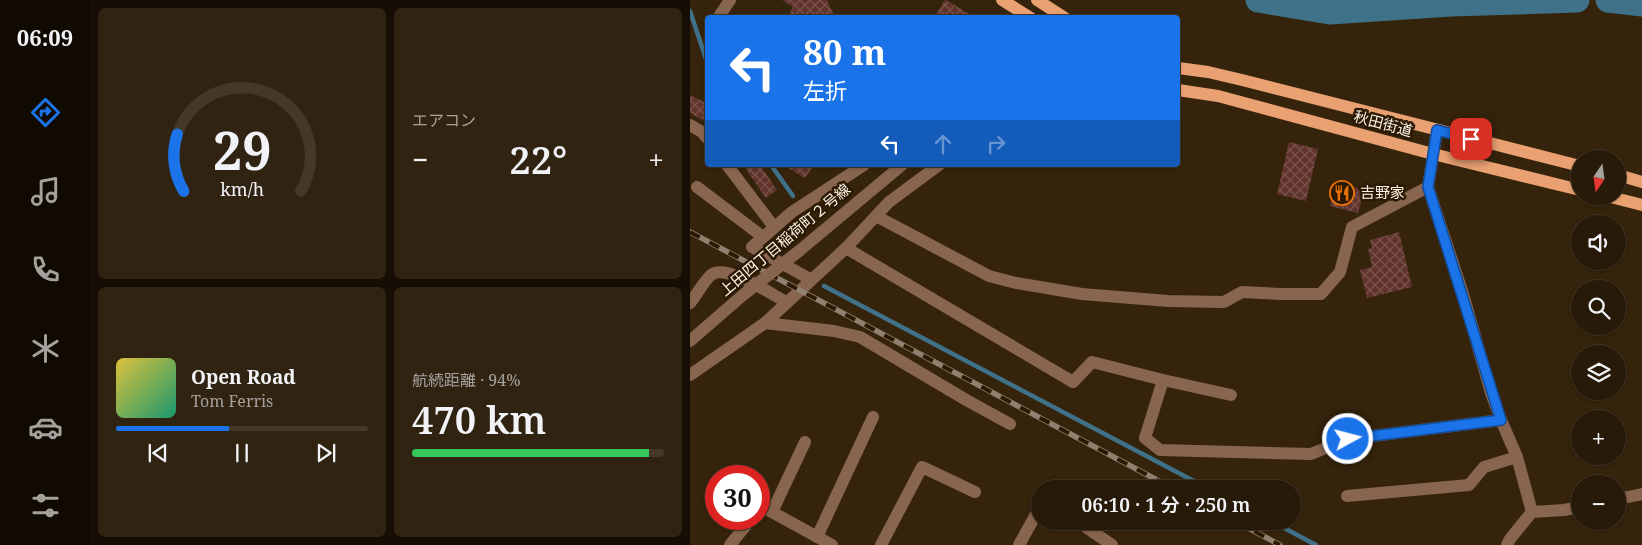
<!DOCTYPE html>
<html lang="ja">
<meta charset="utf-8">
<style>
:root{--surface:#281a08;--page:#302312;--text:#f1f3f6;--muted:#a5a19c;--line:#443829;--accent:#1a73e8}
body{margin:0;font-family:"Noto Serif","Noto Sans JP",serif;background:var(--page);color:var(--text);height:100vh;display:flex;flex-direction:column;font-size:19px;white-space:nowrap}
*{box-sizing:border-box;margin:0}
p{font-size:16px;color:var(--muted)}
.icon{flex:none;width:28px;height:28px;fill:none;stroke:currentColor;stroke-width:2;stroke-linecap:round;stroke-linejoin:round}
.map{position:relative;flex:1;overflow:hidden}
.drawer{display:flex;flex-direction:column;gap:8px;padding:8px;background:#160e04;width:600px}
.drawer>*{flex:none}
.top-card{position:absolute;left:15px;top:15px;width:475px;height:152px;border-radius:5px;box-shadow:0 1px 4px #0004,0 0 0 1px var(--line);background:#1a73e8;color:#fff;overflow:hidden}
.needle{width:32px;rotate:193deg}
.fabs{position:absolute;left:881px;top:150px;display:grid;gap:10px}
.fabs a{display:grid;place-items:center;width:55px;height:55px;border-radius:50%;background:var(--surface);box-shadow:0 1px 4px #0004,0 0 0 1px var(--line);font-size:25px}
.speed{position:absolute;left:15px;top:465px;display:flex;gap:10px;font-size:25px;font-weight:700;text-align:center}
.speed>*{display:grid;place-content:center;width:65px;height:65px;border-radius:50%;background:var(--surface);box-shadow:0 1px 4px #0004,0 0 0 1px var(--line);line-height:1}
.speed .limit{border:8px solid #d22;background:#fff;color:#111}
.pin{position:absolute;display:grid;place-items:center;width:42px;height:42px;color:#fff;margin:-21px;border-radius:10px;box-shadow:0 2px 8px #0006}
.me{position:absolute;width:55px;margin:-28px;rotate:83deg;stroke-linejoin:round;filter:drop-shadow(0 0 4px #0008)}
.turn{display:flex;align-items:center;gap:18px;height:105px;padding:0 15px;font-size:22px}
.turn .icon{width:65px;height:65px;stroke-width:2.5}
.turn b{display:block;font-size:35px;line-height:42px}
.lanes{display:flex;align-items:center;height:48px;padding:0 15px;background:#0003;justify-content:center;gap:25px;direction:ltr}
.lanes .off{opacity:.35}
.big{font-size:38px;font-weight:600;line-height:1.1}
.drawer .widget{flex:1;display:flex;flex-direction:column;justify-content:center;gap:8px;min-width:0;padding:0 18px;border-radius:8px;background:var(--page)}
.drawer .dial{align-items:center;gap:0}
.dial svg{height:130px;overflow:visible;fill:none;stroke:var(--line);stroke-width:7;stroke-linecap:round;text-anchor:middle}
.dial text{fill:var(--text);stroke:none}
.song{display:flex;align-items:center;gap:15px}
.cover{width:60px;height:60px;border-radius:8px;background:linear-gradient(135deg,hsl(50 70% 55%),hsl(160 70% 35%))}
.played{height:5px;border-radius:2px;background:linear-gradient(90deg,var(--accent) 45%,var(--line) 45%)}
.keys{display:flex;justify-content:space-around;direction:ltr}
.heat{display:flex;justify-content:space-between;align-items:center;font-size:28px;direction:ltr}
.charge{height:8px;border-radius:4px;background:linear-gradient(90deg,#34c759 94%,var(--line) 0)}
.drawer .tiles{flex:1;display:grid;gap:8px;grid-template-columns:repeat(2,1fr)}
.trip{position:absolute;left:341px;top:480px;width:270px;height:50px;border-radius:25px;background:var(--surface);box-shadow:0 1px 4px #0004,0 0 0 1px var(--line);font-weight:600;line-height:50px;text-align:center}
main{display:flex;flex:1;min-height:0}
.menu{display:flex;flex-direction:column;width:90px;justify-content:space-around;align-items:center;background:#100a03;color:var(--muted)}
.menu .icon{width:35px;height:35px}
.menu .current{color:var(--accent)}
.menu b{font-size:22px;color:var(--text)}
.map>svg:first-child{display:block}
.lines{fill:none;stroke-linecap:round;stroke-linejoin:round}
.stream{stroke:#3f7288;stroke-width:4.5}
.river{stroke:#3f7288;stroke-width:25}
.building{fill:url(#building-cross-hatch)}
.minor{stroke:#88654e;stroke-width:12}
.major{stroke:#e9a172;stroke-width:12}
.rail-casing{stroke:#8f816f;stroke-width:5.5}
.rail{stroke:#2b1902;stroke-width:4;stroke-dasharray:11;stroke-linecap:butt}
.minor-bridge{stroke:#88654e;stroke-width:12}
.route-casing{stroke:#114b97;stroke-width:12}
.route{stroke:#1a73e8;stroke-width:9}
.labels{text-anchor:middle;stroke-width:5;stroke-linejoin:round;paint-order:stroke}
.street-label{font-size:15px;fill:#fdf3e8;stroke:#2b1902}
.poi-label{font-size:15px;fill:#fdf3e8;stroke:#2b1902;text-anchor:start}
</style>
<main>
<nav class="menu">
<b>06:09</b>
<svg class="icon current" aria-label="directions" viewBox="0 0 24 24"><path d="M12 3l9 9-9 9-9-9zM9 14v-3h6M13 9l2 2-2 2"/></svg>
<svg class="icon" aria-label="music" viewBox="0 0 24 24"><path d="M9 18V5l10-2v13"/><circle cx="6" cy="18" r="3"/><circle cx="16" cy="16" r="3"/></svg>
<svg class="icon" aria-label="phone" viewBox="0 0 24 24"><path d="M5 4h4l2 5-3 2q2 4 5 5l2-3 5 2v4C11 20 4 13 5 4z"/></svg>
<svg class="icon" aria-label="climate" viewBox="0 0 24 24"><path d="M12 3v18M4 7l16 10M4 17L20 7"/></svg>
<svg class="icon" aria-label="car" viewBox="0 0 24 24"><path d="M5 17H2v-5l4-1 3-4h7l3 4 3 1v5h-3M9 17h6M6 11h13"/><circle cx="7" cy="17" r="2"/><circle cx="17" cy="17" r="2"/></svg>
<svg class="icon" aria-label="filters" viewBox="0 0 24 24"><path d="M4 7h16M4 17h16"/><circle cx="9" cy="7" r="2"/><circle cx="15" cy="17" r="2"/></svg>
</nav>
<section class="drawer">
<div class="tiles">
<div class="widget dial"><svg viewBox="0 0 100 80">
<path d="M14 69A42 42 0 1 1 86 69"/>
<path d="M14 69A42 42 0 0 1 10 34" stroke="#1a73e8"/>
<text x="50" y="56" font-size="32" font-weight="700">29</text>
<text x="50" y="72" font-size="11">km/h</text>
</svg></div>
<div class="widget"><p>エアコン</p>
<div class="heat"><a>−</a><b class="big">22°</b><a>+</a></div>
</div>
<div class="widget">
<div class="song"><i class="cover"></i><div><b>Open Road</b><p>Tom Ferris</p></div></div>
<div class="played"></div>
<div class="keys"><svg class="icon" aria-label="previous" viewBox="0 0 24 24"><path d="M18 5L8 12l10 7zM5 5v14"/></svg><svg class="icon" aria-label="pause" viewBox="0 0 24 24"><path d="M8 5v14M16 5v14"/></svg><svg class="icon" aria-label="next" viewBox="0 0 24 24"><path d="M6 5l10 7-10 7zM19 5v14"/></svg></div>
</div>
<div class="widget"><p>航続距離 · 94%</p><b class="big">470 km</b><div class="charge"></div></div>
</div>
</section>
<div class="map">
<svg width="952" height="545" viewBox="0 0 952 545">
<defs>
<pattern id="building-cross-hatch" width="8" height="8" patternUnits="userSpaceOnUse" patternTransform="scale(1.25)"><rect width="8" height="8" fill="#60342c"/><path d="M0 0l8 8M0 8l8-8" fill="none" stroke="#78524b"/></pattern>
</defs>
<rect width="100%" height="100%" fill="#35230b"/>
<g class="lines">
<g class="stream">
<path d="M0 11 18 65"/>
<path d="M81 165 103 196"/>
<path d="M134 286 519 489"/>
<path d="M581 521 626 545"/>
</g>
<g class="river">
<path d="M568 0 640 12 761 4 887 0"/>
<path d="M918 0 952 4"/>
</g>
</g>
<g class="building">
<path d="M92 0H137L145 18H97L103 7Z"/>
<path d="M255 0H256L286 18H244Z"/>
<path d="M0 95 18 104V123L0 113Z"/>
<path d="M599 142 628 149 616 201 587 194Z"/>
<path d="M53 165H70L87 190 76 198Z"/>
<path d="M93 165H124L115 178Z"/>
<path d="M646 183 674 190 668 213 640 206Z"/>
<path d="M709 232 722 287 677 298 670 270 682 267 678 249 682 248 680 240Z"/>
</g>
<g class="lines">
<g class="minor">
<path d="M28 18 40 0"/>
<path d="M0 125 12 132 18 139"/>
<path d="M747 130 738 187 773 294 801 393 811 420 827 457 842 512"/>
<path d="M37 165 84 227"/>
<path d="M7 187 73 237"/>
<path d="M186 216 299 276 326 283 392 294 478 301 534 302 552 292 592 294H631L650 272 662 227 738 187"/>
<path d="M156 248 383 382 402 362 473 380 455 438 470 450 621 454 658 439 811 420"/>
<path d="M109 251 212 165"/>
<path d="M120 279 62 247 102 212 174 165"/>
<path d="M0 303C6 296 14 281 21 275 36 263 81 294 96 302"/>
<path d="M75 323 144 331 170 337 278 401 320 424"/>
<path d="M0 341 53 295"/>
<path d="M0 375 75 323 156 248 199 202 249 165"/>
<path d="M473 380 541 395"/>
<path d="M657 496 779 485 794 467 827 457"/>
<path d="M928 499 952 494"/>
<path d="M69 508 71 506 142 545"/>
<path d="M82 512 115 442"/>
<path d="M387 521 422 545"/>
<path d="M127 537 183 417"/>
<path d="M40 545 61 519"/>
<path d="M191 545 232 467 285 492"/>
<path d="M329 545 350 507"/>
<path d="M817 545 820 539 842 512 874 510 890 507"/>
</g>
<g class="major">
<path d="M312 0 341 18"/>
<path d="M347 0 375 18"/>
<path d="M488 68 518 72 552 80 890 166"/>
<path d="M488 90 528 96 743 154 890 190"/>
<path d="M928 175 952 182"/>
<path d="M917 196 952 205"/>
</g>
<defs>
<g id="rail">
<path d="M0 232 484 489"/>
<path d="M545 521 590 545"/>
</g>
</defs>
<use href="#rail" class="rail-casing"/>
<use href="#rail" class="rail"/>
<path class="minor-bridge" d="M53 295 109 251"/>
</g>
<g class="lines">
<defs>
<path id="route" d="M658 439 811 420 738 187 747 130 781 139"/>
</defs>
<use href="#route" class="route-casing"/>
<use href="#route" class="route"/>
</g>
<defs>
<symbol id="restaurant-ring" viewBox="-11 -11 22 22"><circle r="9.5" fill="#2b1902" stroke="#e8710a" stroke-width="1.5"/><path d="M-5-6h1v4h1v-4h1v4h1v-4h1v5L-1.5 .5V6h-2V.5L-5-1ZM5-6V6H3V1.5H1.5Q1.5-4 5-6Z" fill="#e8710a"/></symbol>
</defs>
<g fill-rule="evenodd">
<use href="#restaurant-ring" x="638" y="179" width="28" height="28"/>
</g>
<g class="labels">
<g class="street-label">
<text transform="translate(693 124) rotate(15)" y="5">秋田街道</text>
<text transform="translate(95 240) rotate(-40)" y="5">上田四丁目稲荷町２号線</text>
</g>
<g class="poi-label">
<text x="670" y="198">吉野家</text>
</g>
</g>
</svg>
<div class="fabs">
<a><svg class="needle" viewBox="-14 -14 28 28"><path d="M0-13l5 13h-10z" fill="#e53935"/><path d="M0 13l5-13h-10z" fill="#a5a19c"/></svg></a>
<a><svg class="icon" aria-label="sound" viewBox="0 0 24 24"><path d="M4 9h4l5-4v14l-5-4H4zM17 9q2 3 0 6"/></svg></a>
<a><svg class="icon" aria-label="search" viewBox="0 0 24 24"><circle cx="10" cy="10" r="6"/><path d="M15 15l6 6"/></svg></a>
<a><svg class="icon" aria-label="layers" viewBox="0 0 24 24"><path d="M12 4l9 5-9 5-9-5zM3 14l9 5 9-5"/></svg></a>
<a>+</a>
<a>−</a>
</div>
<div class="speed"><div class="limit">30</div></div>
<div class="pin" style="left:781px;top:139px;background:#d93025"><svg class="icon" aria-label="arrive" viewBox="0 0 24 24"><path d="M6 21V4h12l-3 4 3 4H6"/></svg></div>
<svg class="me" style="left:658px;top:439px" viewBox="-20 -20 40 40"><circle r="17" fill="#1a73e8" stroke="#fff" stroke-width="3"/><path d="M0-11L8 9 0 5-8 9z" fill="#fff"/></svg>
<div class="trip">06:10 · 1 分 · 250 m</div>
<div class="top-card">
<div class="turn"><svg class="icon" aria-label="left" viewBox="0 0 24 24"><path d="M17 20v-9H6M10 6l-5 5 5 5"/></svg><div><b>80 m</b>左折</div></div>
<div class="lanes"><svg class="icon" aria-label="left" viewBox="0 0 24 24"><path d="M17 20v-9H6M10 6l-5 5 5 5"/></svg><svg class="icon off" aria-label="ahead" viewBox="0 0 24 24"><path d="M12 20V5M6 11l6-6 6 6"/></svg><svg class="icon off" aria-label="right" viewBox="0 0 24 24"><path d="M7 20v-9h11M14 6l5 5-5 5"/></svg></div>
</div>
</div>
</main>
